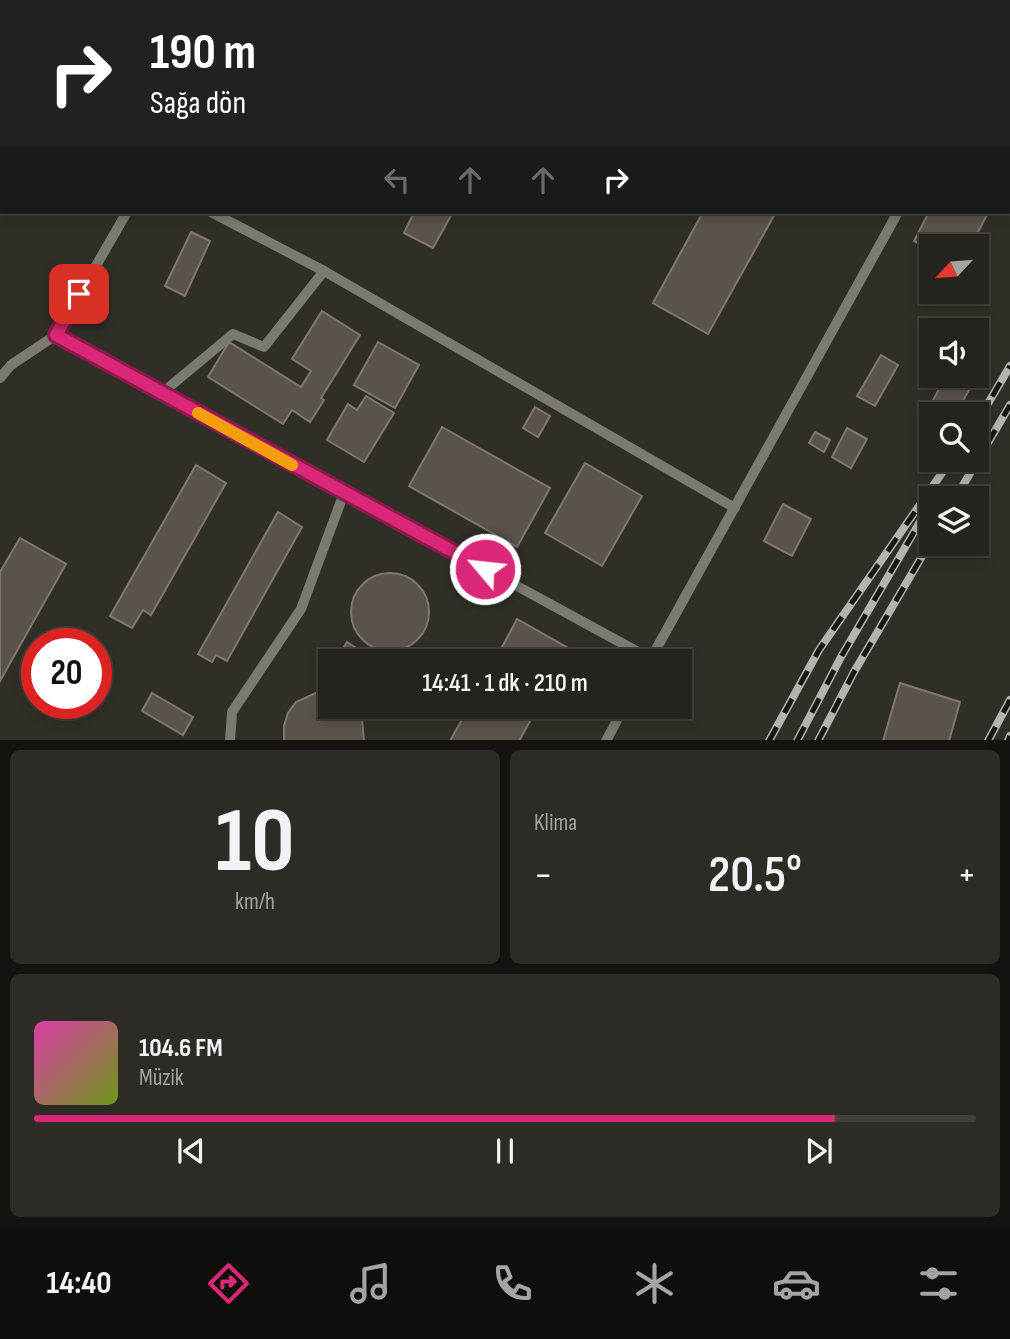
<!DOCTYPE html>
<html lang="tr">
<meta charset="utf-8">
<style>
:root{--surface:#24231d;--page:#2c2b26;--text:#f1f3f6;--muted:#a3a4a4;--line:#41403b;--accent:#db2777}
body{margin:0;font-family:"Sofia Sans Condensed",sans-serif;background:var(--page);color:var(--text);height:100vh;display:flex;flex-direction:column;font-size:26px;white-space:nowrap}
*{box-sizing:border-box;margin:0}
p{font-size:23px;color:var(--muted)}
.icon{flex:none;width:38px;height:38px;fill:none;stroke:currentColor;stroke-width:2;stroke-linecap:round;stroke-linejoin:round}
.map{position:relative;height:740px;overflow:hidden}
.details{display:flex;flex-direction:column;gap:10px;padding:10px;background:#141310;flex:1}
.details>*{flex:none}
.hud{position:absolute;left:0px;top:0px;width:1012px;height:214px;box-shadow:0 4px 10px #0003,0 0 0 2px var(--line);background:#202124;color:#fff;overflow:hidden}
.needle{width:46px;rotate:244deg}
.buttons{position:absolute;left:919px;top:234px;display:grid;gap:14px}
.buttons a{display:grid;place-items:center;width:70px;height:70px;border-radius:0px;background:var(--surface);box-shadow:0 4px 10px #0003,0 0 0 2px var(--line);font-size:35px}
.speed{position:absolute;left:21px;top:628px;display:flex;gap:14px;font-size:35px;font-weight:700;text-align:center}
.speed>*{display:grid;place-content:center;width:91px;height:91px;border-radius:50%;background:var(--surface);box-shadow:0 4px 10px #0003,0 0 0 2px var(--line);line-height:1}
.speed .limit{border:10px solid #d22;background:#fff;color:#111}
.pin{position:absolute;display:grid;place-items:center;width:60px;height:60px;color:#fff;margin:-30px;border-radius:14px;box-shadow:0 4px 10px #0006}
.me{position:absolute;width:77px;margin:-38px;rotate:298deg;stroke-linejoin:round;filter:drop-shadow(0 0 5px #0008)}
.turn{display:flex;align-items:center;gap:24px;height:147px;padding:0 35px;font-size:32px}
.turn .icon{width:91px;height:91px;stroke-width:2.5}
.turn b{display:block;font-size:49px;line-height:60px}
.lanes{display:flex;align-items:center;height:66px;padding:0 35px;background:#0003;justify-content:center;gap:35px;direction:ltr}
.lanes .off{opacity:.35}
.big{font-size:52px;font-weight:600;line-height:1.1}
.details .widget{flex:1;display:flex;flex-direction:column;justify-content:center;gap:10px;min-width:0;padding:0 24px;border-radius:10px;background:var(--page)}
.details .dial{align-items:center;gap:0}
.dial b{font-size:91px;line-height:1}
.song{display:flex;align-items:center;gap:21px}
.cover{width:84px;height:84px;border-radius:10px;background:linear-gradient(135deg,hsl(320 70% 55%),hsl(80 70% 35%))}
.played{height:7px;border-radius:4px;background:linear-gradient(90deg,var(--accent) 85%,var(--line) 85%)}
.keys{display:flex;justify-content:space-around;direction:ltr}
.heat{display:flex;justify-content:space-between;align-items:center;font-size:38px;direction:ltr}
.details .tiles{flex:1;display:grid;gap:10px;grid-template-columns:1fr 1fr}
.widget:last-child{grid-column:span 2}
.trip{position:absolute;left:318px;top:649px;width:374px;height:70px;border-radius:0px;background:var(--surface);box-shadow:0 4px 10px #0003,0 0 0 2px var(--line);font-weight:600;line-height:70px;text-align:center}
.tab-bar{display:flex;height:112px;justify-content:space-around;align-items:center;background:#0e0e0c;color:var(--muted)}
.tab-bar .icon{width:49px;height:49px}
.tab-bar .current{color:var(--accent)}
.tab-bar b{font-size:32px;color:var(--text)}
.map>svg:first-child{display:block}
.building{fill:#5a534c;stroke:#7f7871;stroke-width:2}
.lines{fill:none;stroke-linecap:round;stroke-linejoin:round}
.service{stroke:#7b7a71;stroke-width:10}
.rail-casing{stroke:#b4b3ad;stroke-width:8}
.rail{stroke:#171713;stroke-width:5;stroke-dasharray:16;stroke-linecap:butt}
.route-casing{stroke:#8e194d;stroke-width:18}
.route{stroke:#db2777;stroke-width:12}
.slow{stroke:#f59e0b;stroke-width:12}
</style>
<div class="map">
<svg width="1010" height="741" viewBox="0 0 1010 741">
<rect width="100%" height="100%" fill="#302f27"/>
<g class="building">
<path d="M421 0H611L420 2Z"/>
<path d="M2 16V209L0 212V19Z"/>
<path d="M414 212H453L433 248 404 233Z"/>
<path d="M703 212H776L708 334 653 303Z"/>
<path d="M929 212H980L987 215 970 247H931V250L914 241Z"/>
<path d="M191 232 210 241 185 296 165 286Z"/>
<path d="M322 311 360 335 321 398 324 400 310 422 292 410 283 424 208 377 229 342 301 387 311 371 292 359Z"/>
<path d="M378 342 419 365 395 408 354 385Z"/>
<path d="M881 355 898 365 875 406 857 396Z"/>
<path d="M946 376H977L956 413 933 400Z"/>
<path d="M366 396 394 413 364 462 327 440 348 404 357 410Z"/>
<path d="M535 407 550 416 538 437 523 428Z"/>
<path d="M442 427 550 488 517 547 409 486Z"/>
<path d="M847 428 867 439 851 468 832 457Z"/>
<path d="M815 432 830 440 824 452 809 443Z"/>
<path d="M585 463 642 496 602 566 545 533Z"/>
<path d="M196 465 226 483 151 615 143 610 132 628 110 616Z"/>
<path d="M783 504 811 519 792 556 764 541Z"/>
<path d="M278 512 302 527 227 661 216 655 212 662 198 654Z"/>
<path d="M20 538 66 564 0 681V572Z"/>
<circle cx="390" cy="612" r="39"/>
<path d="M517 619 570 649 563 662H494Z"/>
<path d="M347 642 378 662H335Z"/>
<path d="M900 683 960 702 949 741H883Z"/>
<path d="M320 691 331 692V707H356L362 719 364 741H284V726L288 713 296 702Z"/>
<path d="M152 693 193 717 183 735 142 711Z"/>
<path d="M469 707H538L519 741H450Z"/>
</g>
<g class="lines">
<g class="service">
<path d="M335 2 336 0"/>
<path d="M127 212 56 335 651 659"/>
<path d="M211 212 324 271"/>
<path d="M0 378 11 365 56 335"/>
<path d="M162 393 233 334 264 347 324 271 735 508"/>
<path d="M649 662 898 212"/>
<path d="M230 741 232 712 301 609 344 493"/>
<path d="M606 741 624 707"/>
</g>
<defs>
<g id="rail">
<path d="M976 424 1010 366"/>
<path d="M955 499 1010 405"/>
<path d="M769 741 819 650 951 460"/>
<path d="M797 741 841 657 924 515"/>
<path d="M818 741 854 672 931 541"/>
<path d="M988 741 1010 700"/>
<path d="M1008 741 1010 736"/>
</g>
</defs>
<use href="#rail" class="rail-casing"/>
<use href="#rail" class="rail"/>
</g>
<g class="lines">
<defs>
<path id="route" d="M79 294 56 335 485 569"/>
</defs>
<use href="#route" class="route-casing"/>
<use href="#route" class="route"/>
<path class="slow" d="M198 413 292 465"/>
</g>
</svg>
<div class="buttons">
<a><svg class="needle" viewBox="-14 -14 28 28"><path d="M0-13l5 13h-10z" fill="#e53935"/><path d="M0 13l5-13h-10z" fill="#a3a4a4"/></svg></a>
<a><svg class="icon" aria-label="sound" viewBox="0 0 24 24"><path d="M4 9h4l5-4v14l-5-4H4zM17 9q2 3 0 6"/></svg></a>
<a><svg class="icon" aria-label="search" viewBox="0 0 24 24"><circle cx="10" cy="10" r="6"/><path d="M15 15l6 6"/></svg></a>
<a><svg class="icon" aria-label="layers" viewBox="0 0 24 24"><path d="M12 4l9 5-9 5-9-5zM3 14l9 5 9-5"/></svg></a>
</div>
<div class="speed"><div class="limit">20</div></div>
<div class="pin" style="left:79px;top:294px;background:#d93025"><svg class="icon" aria-label="arrive" viewBox="0 0 24 24"><path d="M6 21V4h12l-3 4 3 4H6"/></svg></div>
<svg class="me" style="left:485px;top:569px" viewBox="-20 -20 40 40"><circle r="17" fill="#db2777" stroke="#fff" stroke-width="3"/><path d="M0-11L8 9 0 5-8 9z" fill="#fff"/></svg>
<div class="trip">14:41 · 1 dk · 210 m</div>
<div class="hud">
<div class="turn"><svg class="icon" aria-label="right" viewBox="0 0 24 24"><path d="M7 20v-9h11M14 6l5 5-5 5"/></svg><div><b>190 m</b>Sağa dön</div></div>
<div class="lanes"><svg class="icon off" aria-label="left" viewBox="0 0 24 24"><path d="M17 20v-9H6M10 6l-5 5 5 5"/></svg><svg class="icon off" aria-label="ahead" viewBox="0 0 24 24"><path d="M12 20V5M6 11l6-6 6 6"/></svg><svg class="icon off" aria-label="ahead" viewBox="0 0 24 24"><path d="M12 20V5M6 11l6-6 6 6"/></svg><svg class="icon" aria-label="right" viewBox="0 0 24 24"><path d="M7 20v-9h11M14 6l5 5-5 5"/></svg></div>
</div>
</div>
<section class="details">
<div class="tiles">
<div class="widget dial"><b>10</b><p>km/h</p></div>
<div class="widget"><p>Klima</p>
<div class="heat"><a>−</a><b class="big">20.5°</b><a>+</a></div>
</div>
<div class="widget">
<div class="song"><i class="cover"></i><div><b>104.6 FM</b><p>Müzik</p></div></div>
<div class="played"></div>
<div class="keys"><svg class="icon" aria-label="previous" viewBox="0 0 24 24"><path d="M18 5L8 12l10 7zM5 5v14"/></svg><svg class="icon" aria-label="pause" viewBox="0 0 24 24"><path d="M8 5v14M16 5v14"/></svg><svg class="icon" aria-label="next" viewBox="0 0 24 24"><path d="M6 5l10 7-10 7zM19 5v14"/></svg></div>
</div>
</div>
</section>
<nav class="tab-bar">
<b>14:40</b>
<svg class="icon current" aria-label="directions" viewBox="0 0 24 24"><path d="M12 3l9 9-9 9-9-9zM9 14v-3h6M13 9l2 2-2 2"/></svg>
<svg class="icon" aria-label="music" viewBox="0 0 24 24"><path d="M9 18V5l10-2v13"/><circle cx="6" cy="18" r="3"/><circle cx="16" cy="16" r="3"/></svg>
<svg class="icon" aria-label="phone" viewBox="0 0 24 24"><path d="M5 4h4l2 5-3 2q2 4 5 5l2-3 5 2v4C11 20 4 13 5 4z"/></svg>
<svg class="icon" aria-label="climate" viewBox="0 0 24 24"><path d="M12 3v18M4 7l16 10M4 17L20 7"/></svg>
<svg class="icon" aria-label="car" viewBox="0 0 24 24"><path d="M5 17H2v-5l4-1 3-4h7l3 4 3 1v5h-3M9 17h6M6 11h13"/><circle cx="7" cy="17" r="2"/><circle cx="17" cy="17" r="2"/></svg>
<svg class="icon" aria-label="filters" viewBox="0 0 24 24"><path d="M4 7h16M4 17h16"/><circle cx="9" cy="7" r="2"/><circle cx="15" cy="17" r="2"/></svg>
</nav>
